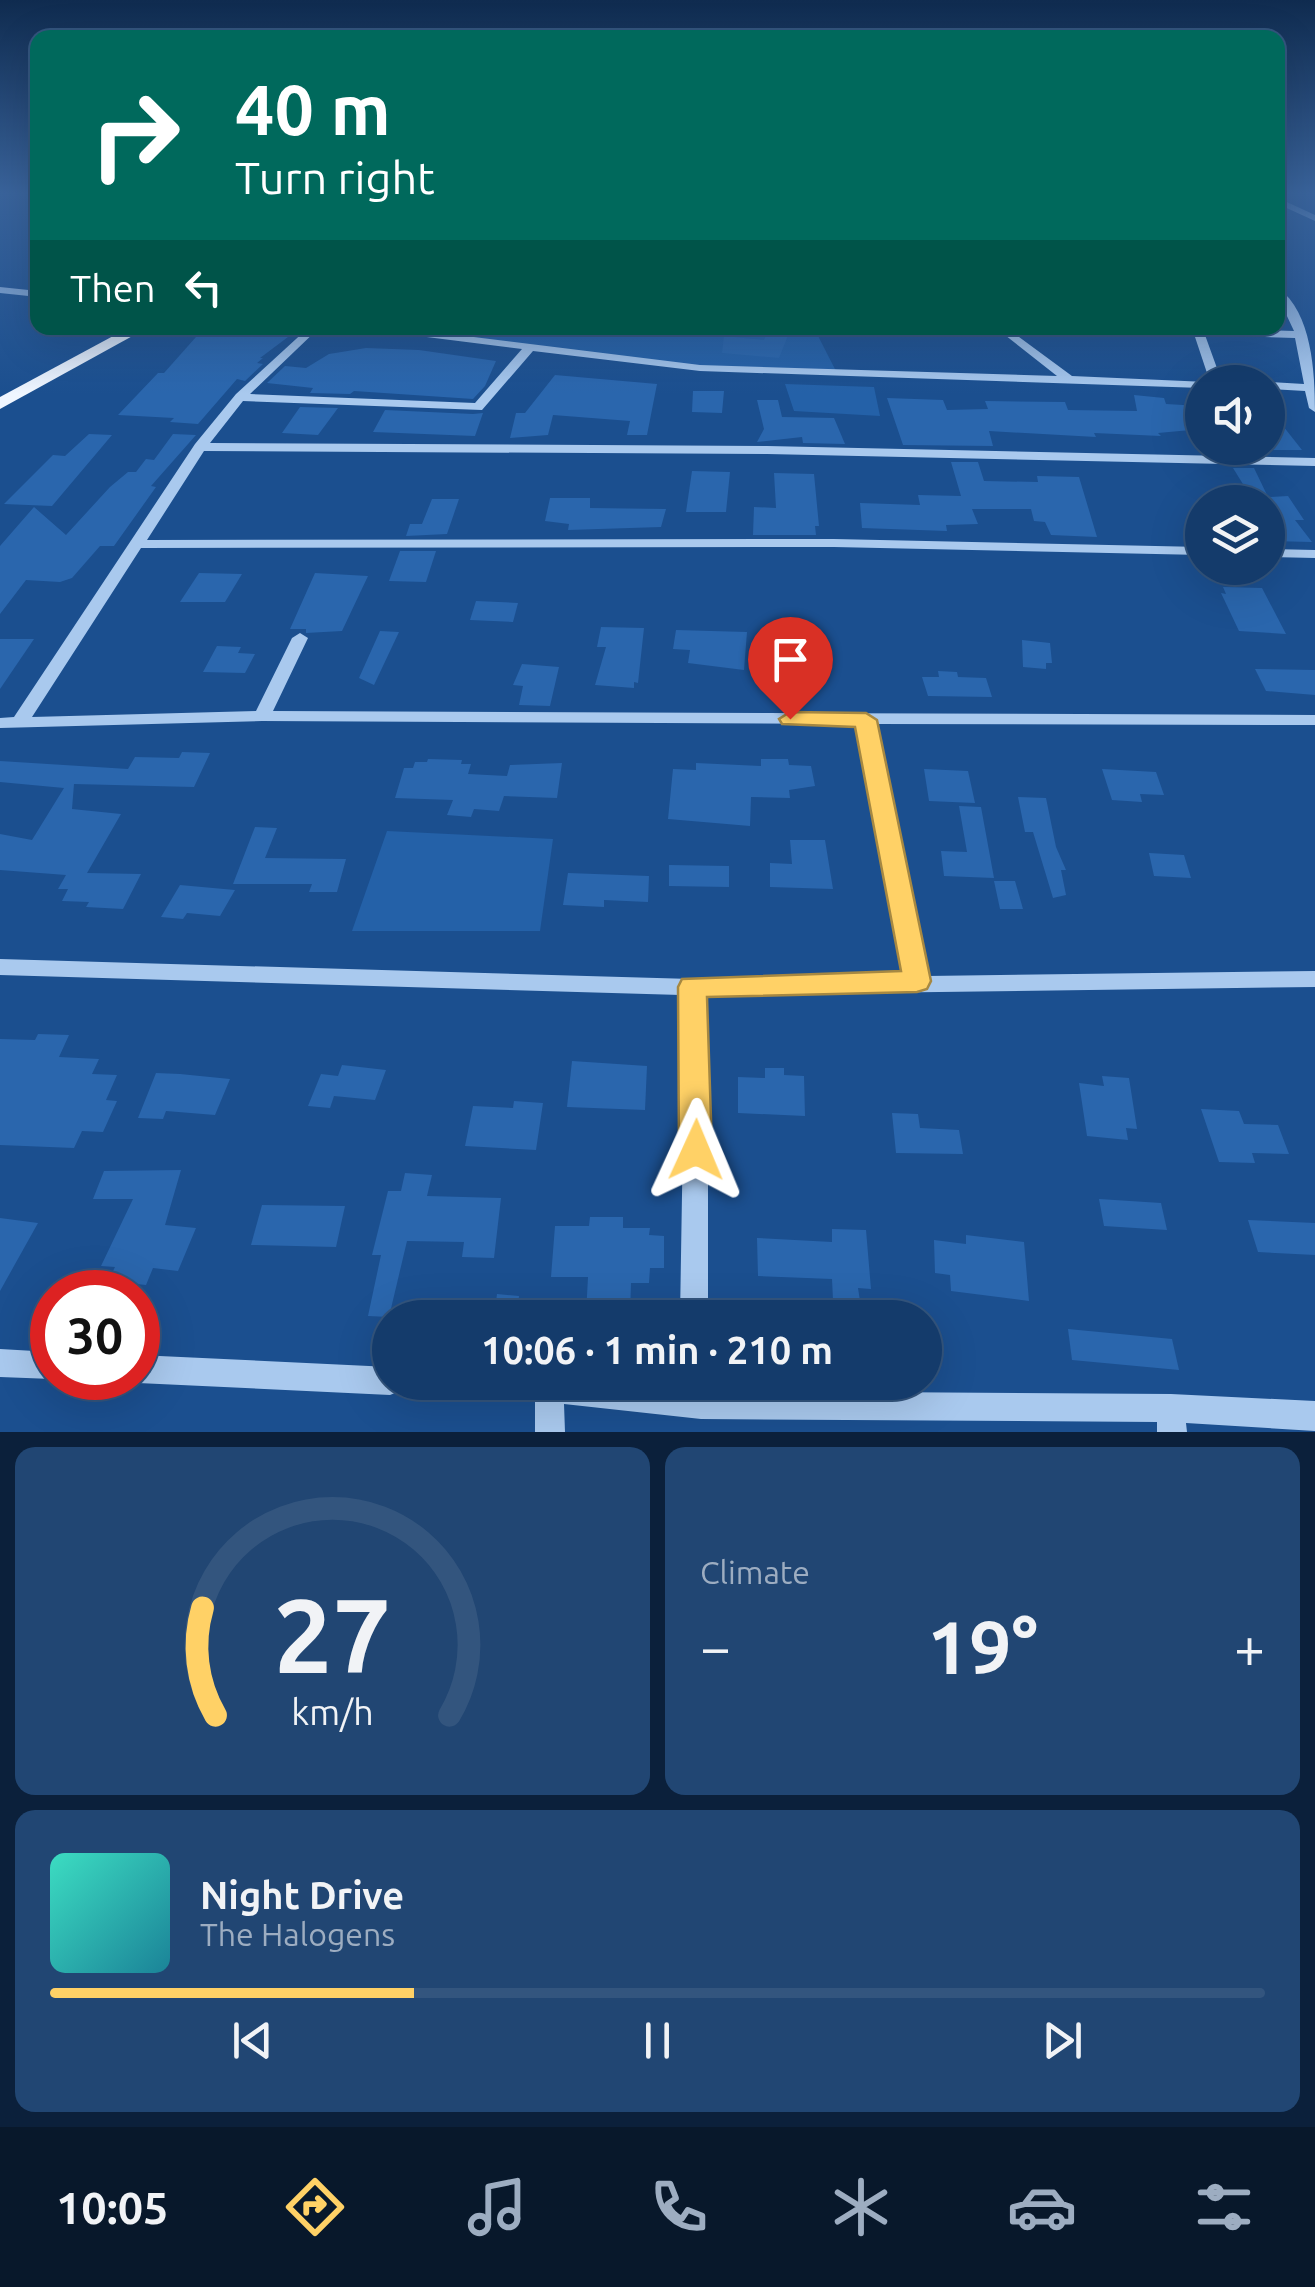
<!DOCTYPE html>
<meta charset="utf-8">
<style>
:root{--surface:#143b6b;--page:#214673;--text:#f1f3f6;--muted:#9dadc1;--line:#33557e;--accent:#ffd166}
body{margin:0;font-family:Ubuntu,sans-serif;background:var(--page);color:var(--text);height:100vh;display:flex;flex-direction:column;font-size:38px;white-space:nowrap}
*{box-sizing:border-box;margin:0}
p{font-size:32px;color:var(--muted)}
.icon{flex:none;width:55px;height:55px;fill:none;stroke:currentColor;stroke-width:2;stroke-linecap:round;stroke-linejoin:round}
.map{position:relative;height:1432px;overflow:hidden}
.side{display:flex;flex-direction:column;gap:15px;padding:15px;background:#0b203b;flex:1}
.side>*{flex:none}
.guide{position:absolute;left:30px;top:30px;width:1255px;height:305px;border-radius:20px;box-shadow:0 10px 40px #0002,0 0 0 2px var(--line);background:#00695c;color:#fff;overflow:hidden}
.buttons{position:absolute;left:1185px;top:365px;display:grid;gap:20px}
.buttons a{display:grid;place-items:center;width:100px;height:100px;border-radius:50%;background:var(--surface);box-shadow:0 10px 40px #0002,0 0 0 2px var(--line);font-size:50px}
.speed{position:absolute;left:30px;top:1270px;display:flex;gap:20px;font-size:50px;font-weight:700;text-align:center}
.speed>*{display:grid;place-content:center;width:130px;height:130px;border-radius:50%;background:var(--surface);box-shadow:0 10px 40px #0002,0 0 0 2px var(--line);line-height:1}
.speed .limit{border:15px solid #d22;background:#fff;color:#111}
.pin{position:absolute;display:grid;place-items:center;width:85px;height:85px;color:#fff;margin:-102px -42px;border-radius:50% 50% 50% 0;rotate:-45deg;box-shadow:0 0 10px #0007}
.pin .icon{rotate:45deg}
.me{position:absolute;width:110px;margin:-55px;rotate:1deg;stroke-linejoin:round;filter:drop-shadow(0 0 8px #0008)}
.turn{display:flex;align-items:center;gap:35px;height:210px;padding:0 40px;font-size:45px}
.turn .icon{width:130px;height:130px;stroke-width:2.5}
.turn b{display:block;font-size:70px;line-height:85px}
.then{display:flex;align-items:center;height:95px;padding:0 40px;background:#0003;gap:20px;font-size:38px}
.big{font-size:75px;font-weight:700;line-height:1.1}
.side .tile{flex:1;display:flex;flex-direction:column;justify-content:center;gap:15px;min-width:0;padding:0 35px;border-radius:20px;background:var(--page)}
.side .dial{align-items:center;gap:0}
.dial svg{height:260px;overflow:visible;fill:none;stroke:var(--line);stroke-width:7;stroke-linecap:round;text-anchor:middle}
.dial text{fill:var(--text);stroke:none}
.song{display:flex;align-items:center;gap:30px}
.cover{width:120px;height:120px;border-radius:15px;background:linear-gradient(135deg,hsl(170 70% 55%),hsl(190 70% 35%))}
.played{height:10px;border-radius:5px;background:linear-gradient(90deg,var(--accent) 30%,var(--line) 30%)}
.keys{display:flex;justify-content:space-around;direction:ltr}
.heat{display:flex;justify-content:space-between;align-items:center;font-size:55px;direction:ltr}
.side .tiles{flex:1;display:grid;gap:15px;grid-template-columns:1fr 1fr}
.tile:last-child{grid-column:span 2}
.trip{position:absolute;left:372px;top:1300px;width:570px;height:100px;border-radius:50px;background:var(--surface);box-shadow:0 10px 40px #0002,0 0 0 2px var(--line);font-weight:700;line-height:100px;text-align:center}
.menu{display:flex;height:160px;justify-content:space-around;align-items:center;background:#08182b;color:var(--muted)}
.menu .icon{width:70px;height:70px}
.menu .selected{color:var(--accent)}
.menu b{font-size:45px;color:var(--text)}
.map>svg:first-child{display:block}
.green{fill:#2461a8}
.building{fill:#2a66ad}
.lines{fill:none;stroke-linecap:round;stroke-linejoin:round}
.minor{fill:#a9c9ee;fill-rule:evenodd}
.major{fill:#f0f6ff;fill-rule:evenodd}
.route{fill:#ffd166;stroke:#a68842;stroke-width:2.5}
</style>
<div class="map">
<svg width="1315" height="1432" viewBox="0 0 1315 1432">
<rect width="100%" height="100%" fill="#1b4f8f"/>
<g class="green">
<path d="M417 328H814L838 375 687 366 408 333Z"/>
<path d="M785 384 874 387 880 416 794 411Z"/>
<path d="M387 831 553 839 540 931H352Z"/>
</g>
<g class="building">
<path d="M204 328H300L260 358H263L257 363 263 364 245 381 237 379 198 424 170 422 174 418 118 415 158 373H164Z"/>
<path d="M768 331 789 333 779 358 722 353 724 336 764 340Z"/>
<path d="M366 348 419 350 496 361 485 386 473 399 354 391 350 394 310 393 313 388 267 383 285 366 306 368 329 354Z"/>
<path d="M555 375 657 384 647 435H627L630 421 553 415 548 435 510 438 516 413H525Z"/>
<path d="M693 391H724L722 413 692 412Z"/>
<path d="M1134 395 1164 398 1166 404 1200 406 1202 429 1158 433 1161 436 1094 433 1096 437 989 431 993 446 903 445 887 398 943 400 947 410 988 409 985 401 1065 402 1068 410 1137 411Z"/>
<path d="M757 400H778L782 417 834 418 845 444 803 443 802 437 757 442 764 429Z"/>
<path d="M300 407 338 408 318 435 282 433Z"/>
<path d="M1268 407 1302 450H1268Z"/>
<path d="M385 410 473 414 483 413 475 436 373 432Z"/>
<path d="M89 434 112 435 52 506 4 504 53 455 65 456Z"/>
<path d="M173 434 196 435 151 486 156 487 114 546H100L72 578 60 582 26 580 0 614V546L34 507 66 535 110 487 128 472H136L146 459 154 460Z"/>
<path d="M951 462H978L984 481 1038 482 1037 476 1079 477 1097 537 1051 535 1045 522 1034 521 1031 509H972L978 524 946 525 947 531 862 528 860 503 920 505 918 495 961 496Z"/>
<path d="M1233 468H1254L1268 497 1288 496 1304 520H1295L1312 542 1268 541V502H1254Z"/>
<path d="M692 471 730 472 726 512H686Z"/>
<path d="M774 473 814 474 819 526H815L816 535H753L754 507 776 508Z"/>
<path d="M550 498H590V508L666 509 661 527 568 530 569 524 545 521Z"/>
<path d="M432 499H459L447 534 406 536 410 524H422Z"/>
<path d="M400 551H436L426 582 389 581Z"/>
<path d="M199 573 242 574 225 602H180Z"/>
<path d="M315 573 368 576 342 631 306 633V629H290Z"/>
<path d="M1223 587 1262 588 1286 634 1239 631 1221 593 1226 594Z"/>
<path d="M476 601 518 603 513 622 470 620Z"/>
<path d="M601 627 644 628 638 683 634 682V688L595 685 606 647H597Z"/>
<path d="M676 630 747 632 744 670 688 663 690 650 673 649Z"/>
<path d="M380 631 399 632 374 685 359 678Z"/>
<path d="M0 639H34L0 689Z"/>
<path d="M1022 640 1050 643 1052 663H1046V669L1023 667Z"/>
<path d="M217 646 241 647 238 653 255 654 245 673 203 672Z"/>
<path d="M522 664 559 667 550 706 519 705 523 686 513 685Z"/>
<path d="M766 667 816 670 817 692H765Z"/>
<path d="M1255 669 1315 670V695L1266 691Z"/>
<path d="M938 671 957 672 958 677 986 678 992 697 928 696 922 677H939Z"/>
<path d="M182 752 210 753 194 787 74 784 72 809 121 814 87 873 141 874 123 909 86 907 89 902 62 901 68 889H58L66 875 0 870V834L32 840 64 788 0 782V761L128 769 135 757 179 758Z"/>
<path d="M428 759 462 760 461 764H471L468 774 507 776 510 765 562 763 557 798 504 796 499 811 474 809 471 817 447 815 453 800 395 798 404 768H413L415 762H427Z"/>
<path d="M761 759H788L789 765 811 766 815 786 789 790 790 798 751 797 750 826 668 819 673 769 696 770V763L761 766Z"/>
<path d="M924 769 968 771 975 803 929 801Z"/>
<path d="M1102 769 1156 772 1164 795 1140 794 1142 802 1112 800Z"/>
<path d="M1018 797 1046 798 1056 847 1066 870H1061L1066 895 1053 898 1033 832H1025Z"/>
<path d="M959 806 981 807 994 878 944 876 941 851 967 852Z"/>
<path d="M255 827 277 828 265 858 346 859 337 892H309L312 884H233Z"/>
<path d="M790 840H825L833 889 770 887V863L792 864Z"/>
<path d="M1149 853 1184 855 1191 878 1154 876Z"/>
<path d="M669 865 729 866V887L669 886Z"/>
<path d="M568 873 649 876 648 902 604 900V907L563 905Z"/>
<path d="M994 881H1015L1023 909H1000Z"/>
<path d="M180 885 235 890 220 916 187 913 183 919 161 917Z"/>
<path d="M38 1034 69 1035 59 1057 99 1059 92 1074 117 1075 106 1100 117 1101 103 1132 82 1131 74 1148 0 1145V1039L35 1040Z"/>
<path d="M572 1061 647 1066 645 1110 567 1107Z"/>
<path d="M342 1065 386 1070 375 1100 334 1096 330 1108 308 1106 321 1074 338 1076Z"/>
<path d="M765 1068H784V1075L804 1076 805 1116 738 1113V1077L765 1078Z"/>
<path d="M156 1073 180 1074 230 1079 215 1115 166 1111 163 1119 138 1118Z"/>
<path d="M1102 1076 1129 1078 1137 1129 1126 1128 1128 1140 1087 1136 1079 1083 1104 1086Z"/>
<path d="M514 1101 543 1103 536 1150 465 1146 473 1106 513 1108Z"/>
<path d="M1201 1109 1239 1111 1244 1124 1278 1125 1289 1154 1252 1153 1255 1163 1219 1162Z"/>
<path d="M892 1113 918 1114 920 1128 959 1130 963 1154 896 1153Z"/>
<path d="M181 1170 165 1225 196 1228 178 1271 153 1268 146 1285 108 1281 115 1267 101 1266 133 1199H93L104 1171Z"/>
<path d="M405 1173 432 1175 427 1196 501 1198 494 1258 462 1257 464 1242 407 1241 389 1317 368 1316 381 1255H372L388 1191H401Z"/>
<path d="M1099 1199 1161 1203 1167 1230 1104 1226Z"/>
<path d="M262 1205 345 1206 336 1247 251 1245Z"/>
<path d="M590 1217H623V1228H650L649 1235 664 1236V1268H650L649 1283H631L630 1315 586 1314 588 1277H551L555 1226H589Z"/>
<path d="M0 1218 38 1223 0 1291Z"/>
<path d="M1248 1220 1315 1223V1255L1258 1252Z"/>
<path d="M832 1229 866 1230 871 1289 858 1288 860 1301 833 1300 832 1279 758 1276 757 1238 832 1242Z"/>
<path d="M966 1235 1024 1242 1029 1301 951 1291 950 1275 935 1273 934 1240 966 1244Z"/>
<path d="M497 1294 519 1296 517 1318H494Z"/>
<path d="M1068 1329 1172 1339 1179 1370 1072 1360Z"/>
</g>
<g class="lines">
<g class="minor">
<path d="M1278 198 1315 215V221L1278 204Z"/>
<path d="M0 287 38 291V297L0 293Z"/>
<path d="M1278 288C1312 312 1315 373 1315 412L1309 408 1305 391 1268 389V382L1304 384 1295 338 1205 335 1222 382H1210L1192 328 1294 331 1278 297Z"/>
<path d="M308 328H319L250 394 475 403 522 349 379 331 374 328H401L700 365 1057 376 996 328H1007L1072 376 1207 382H1202V388L700 371 533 351 482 410 243 401 210 443 767 446 1315 458V466L767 454 204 451 147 540 834 539 1202 547V555L834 547 141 548 32 717 256 711 292 638 300 633 308 638 273 711 1315 715V725L876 724 927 976 1315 971V987L704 995 708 1071V1318H680L684 1071 681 995 0 975V959L692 979 905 976 858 724 262 721 0 728V718L14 717 195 444 236 394Z"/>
<path d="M1268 549 1315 550V558L1268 557Z"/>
<path d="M0 1349 52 1352V1378H55L52 1379 0 1377Z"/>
<path d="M138 1355 390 1367V1382H404L400 1391 390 1395 138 1383 127 1378H138Z"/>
<path d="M409 1382H627L685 1389V1382H713L714 1391 1171 1394 1315 1401V1431L1186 1423 1187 1432H1157V1422L701 1419 564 1404 565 1432H535V1401L423 1396 413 1392Z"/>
</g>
<path class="major" d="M128 328H147L0 409V397Z"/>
</g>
<linearGradient id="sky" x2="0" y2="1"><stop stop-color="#0f2b4f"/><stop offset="0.49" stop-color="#39639b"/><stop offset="1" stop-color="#39639b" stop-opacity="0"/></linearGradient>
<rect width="1315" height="394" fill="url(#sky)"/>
<path class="route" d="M790 712 866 713 877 720 931 981 927 989 917 992 707 997 712 1150 707 1160 696 1164 684 1160 679 1150 678 987 682 979 901 971 855 727 782 724 779 719Z"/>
</svg>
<div class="buttons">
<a><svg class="icon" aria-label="sound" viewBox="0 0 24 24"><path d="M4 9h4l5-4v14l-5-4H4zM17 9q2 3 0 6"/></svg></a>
<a><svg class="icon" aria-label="layers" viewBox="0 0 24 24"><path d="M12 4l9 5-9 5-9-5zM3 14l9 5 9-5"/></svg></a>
</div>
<div class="speed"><div class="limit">30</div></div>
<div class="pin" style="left:790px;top:719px;background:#d93025"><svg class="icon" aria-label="arrive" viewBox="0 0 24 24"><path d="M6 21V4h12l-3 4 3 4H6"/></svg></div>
<svg class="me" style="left:696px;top:1150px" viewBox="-20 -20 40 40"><path d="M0-17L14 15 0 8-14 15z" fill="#ffd166" stroke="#fff" stroke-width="4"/></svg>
<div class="trip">10:06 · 1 min · 210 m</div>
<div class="guide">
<div class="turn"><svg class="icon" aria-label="right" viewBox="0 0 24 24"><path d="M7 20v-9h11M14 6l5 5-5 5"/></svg><div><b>40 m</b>Turn right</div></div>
<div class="then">Then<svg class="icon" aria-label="left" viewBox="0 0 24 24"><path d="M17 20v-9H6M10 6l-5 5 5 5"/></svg></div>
</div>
</div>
<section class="side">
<div class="tiles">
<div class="tile dial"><svg viewBox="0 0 100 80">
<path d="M14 69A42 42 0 1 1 86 69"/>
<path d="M14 69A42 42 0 0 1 10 36" stroke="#ffd166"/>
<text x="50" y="56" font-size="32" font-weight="700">27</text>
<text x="50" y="72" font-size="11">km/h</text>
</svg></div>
<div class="tile"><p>Climate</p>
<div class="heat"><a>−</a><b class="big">19°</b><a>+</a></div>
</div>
<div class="tile">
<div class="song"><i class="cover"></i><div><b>Night Drive</b><p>The Halogens</p></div></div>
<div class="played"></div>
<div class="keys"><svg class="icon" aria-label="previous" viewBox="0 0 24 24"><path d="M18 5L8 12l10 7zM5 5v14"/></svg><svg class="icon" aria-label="pause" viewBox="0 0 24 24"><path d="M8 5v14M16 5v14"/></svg><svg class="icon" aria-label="next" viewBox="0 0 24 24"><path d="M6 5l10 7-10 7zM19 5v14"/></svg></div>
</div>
</div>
</section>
<nav class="menu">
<b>10:05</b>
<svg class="icon selected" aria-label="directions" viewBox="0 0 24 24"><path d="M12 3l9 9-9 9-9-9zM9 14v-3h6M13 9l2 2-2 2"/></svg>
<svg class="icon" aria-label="music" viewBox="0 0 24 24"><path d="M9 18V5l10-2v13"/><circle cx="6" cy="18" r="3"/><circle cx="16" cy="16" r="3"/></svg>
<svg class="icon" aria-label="phone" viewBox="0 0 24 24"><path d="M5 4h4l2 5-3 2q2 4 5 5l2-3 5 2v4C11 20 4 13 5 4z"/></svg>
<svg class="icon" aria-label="climate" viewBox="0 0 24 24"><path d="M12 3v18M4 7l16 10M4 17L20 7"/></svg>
<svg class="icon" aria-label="car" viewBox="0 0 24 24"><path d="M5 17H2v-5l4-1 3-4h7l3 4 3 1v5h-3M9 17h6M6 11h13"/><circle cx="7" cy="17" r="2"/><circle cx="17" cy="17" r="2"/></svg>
<svg class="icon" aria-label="filters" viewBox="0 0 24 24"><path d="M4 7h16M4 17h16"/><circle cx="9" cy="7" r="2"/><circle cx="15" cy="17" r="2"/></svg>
</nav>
